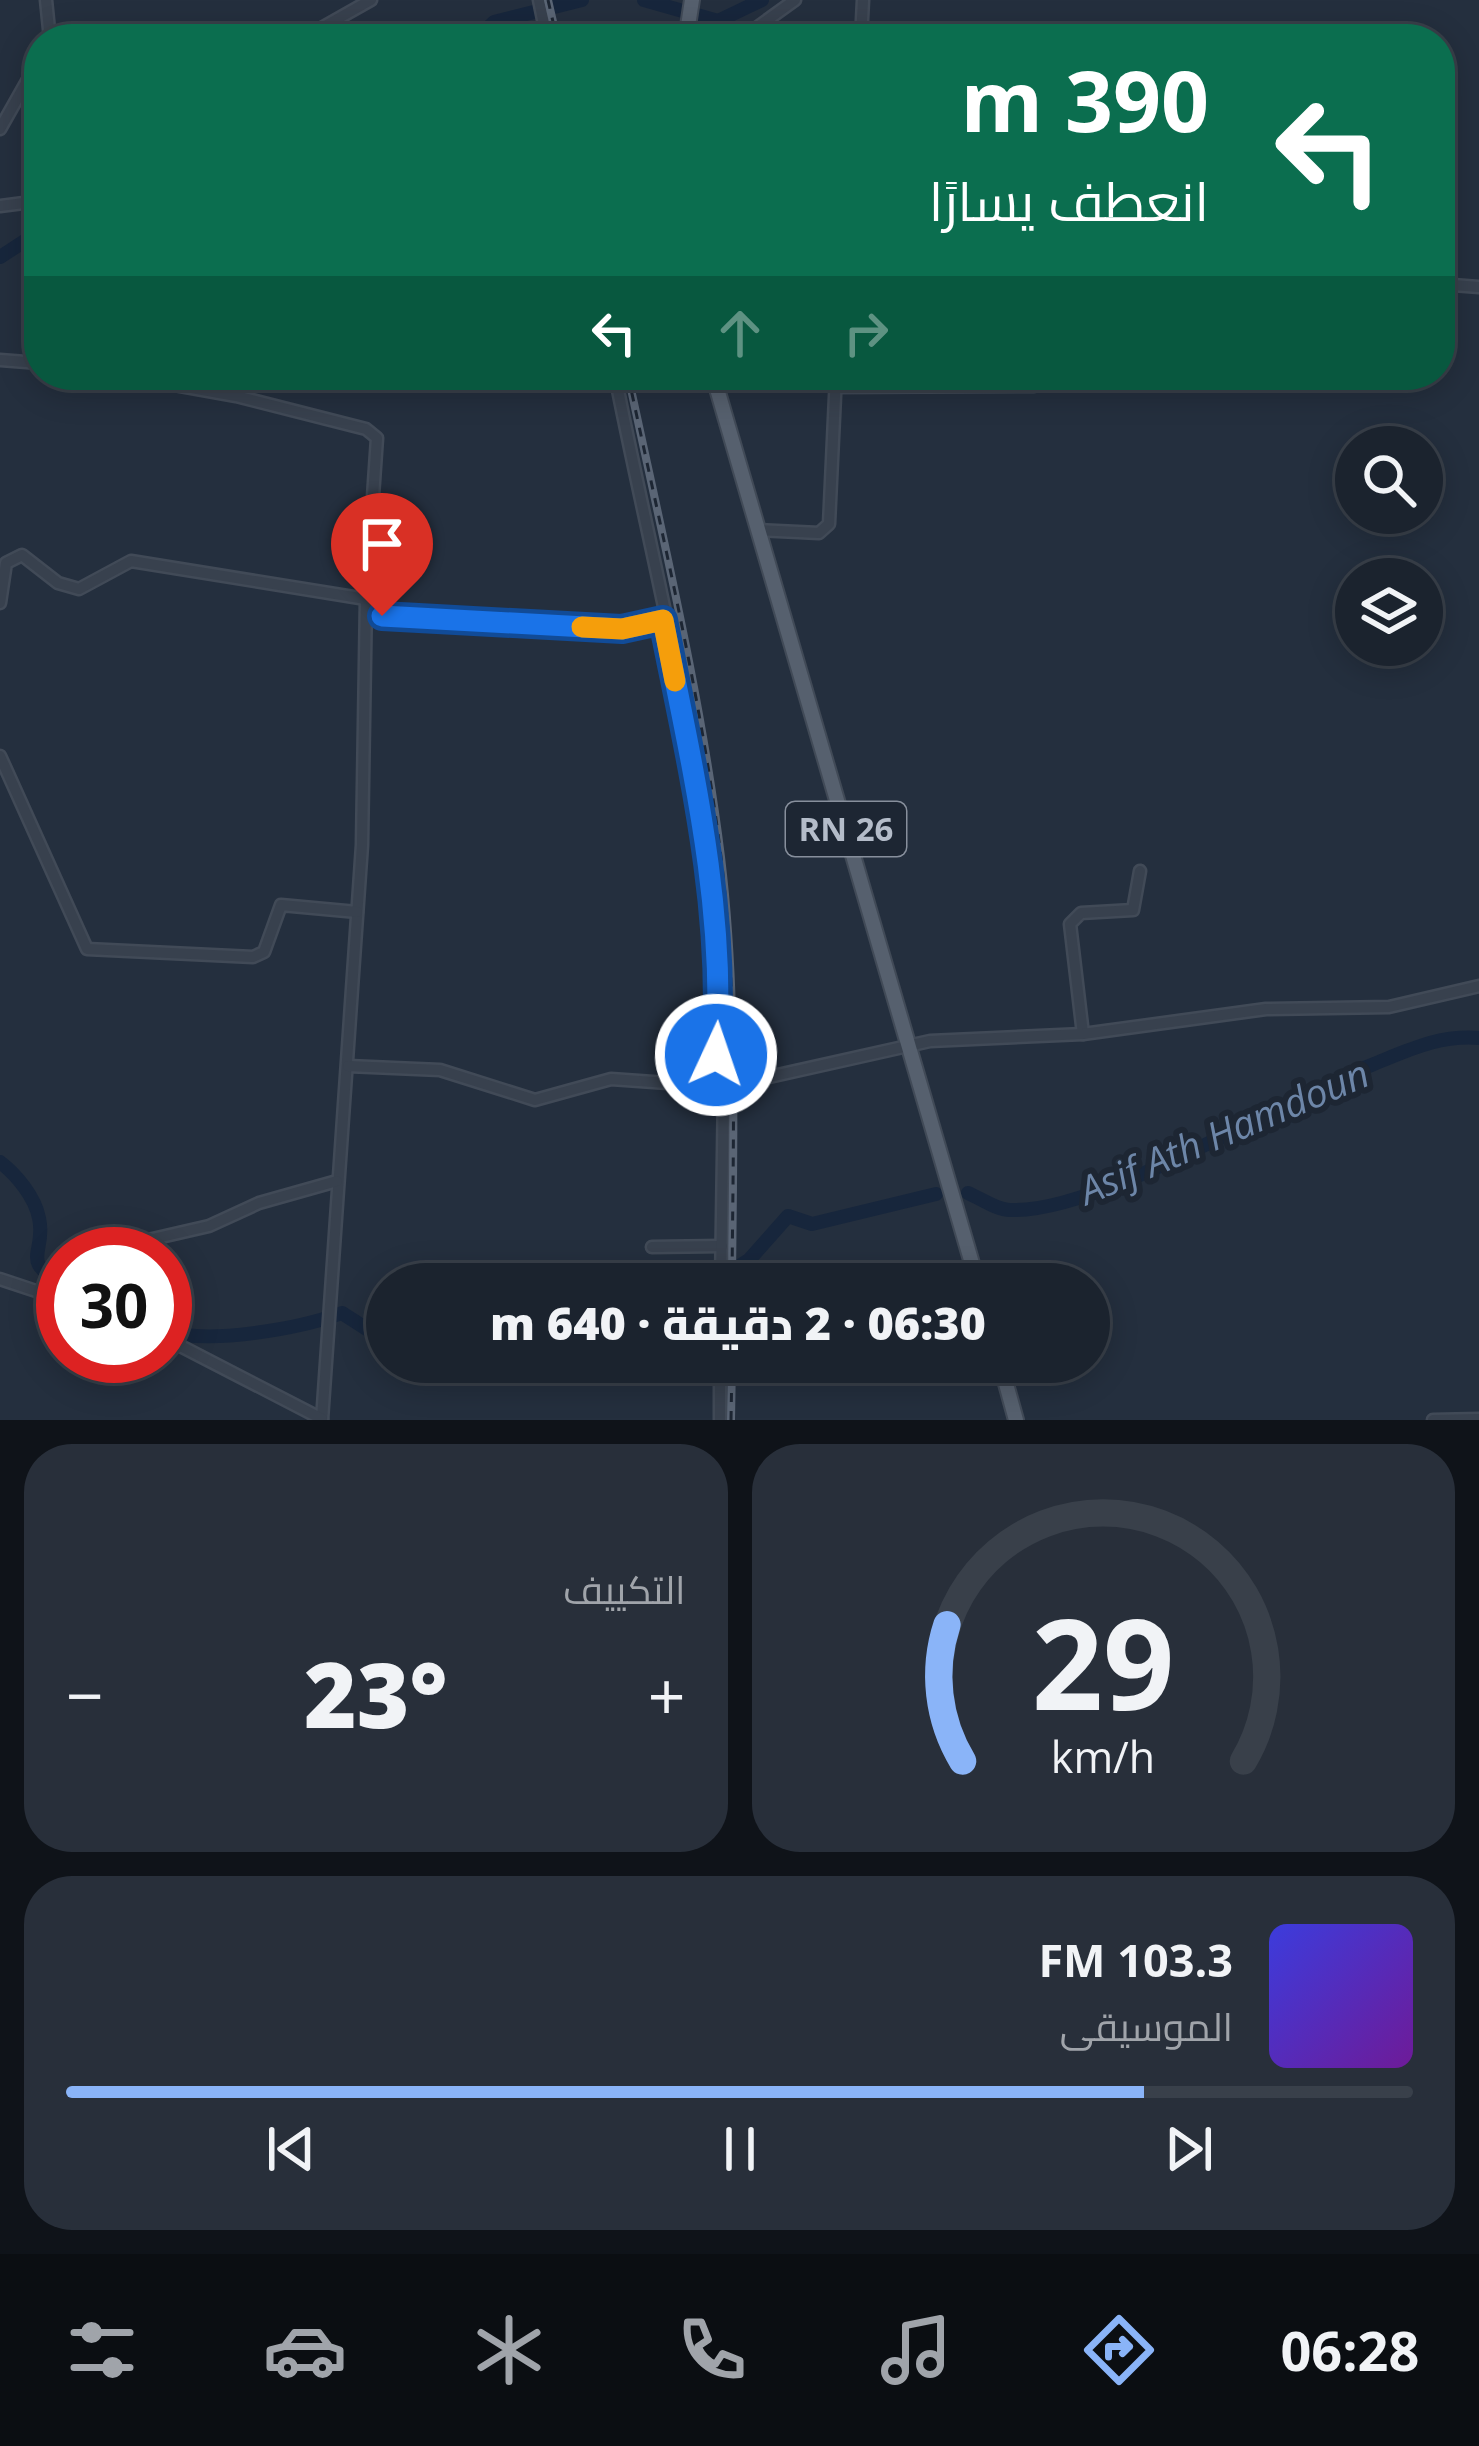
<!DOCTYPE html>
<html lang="ar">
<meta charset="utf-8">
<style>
:root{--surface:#1b232e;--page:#282f3a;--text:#f1f3f6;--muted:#a0a4aa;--line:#39404a;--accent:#8ab4f8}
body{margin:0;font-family:"Open Sans",Cairo,sans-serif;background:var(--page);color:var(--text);direction:rtl;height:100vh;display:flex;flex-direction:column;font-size:45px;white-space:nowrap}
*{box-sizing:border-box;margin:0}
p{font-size:39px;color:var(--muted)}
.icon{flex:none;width:66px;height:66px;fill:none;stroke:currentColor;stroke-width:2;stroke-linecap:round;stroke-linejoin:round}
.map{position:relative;height:1420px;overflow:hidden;direction:ltr}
.sheet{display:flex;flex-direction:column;gap:24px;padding:24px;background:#0f1319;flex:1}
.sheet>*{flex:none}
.guide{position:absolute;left:24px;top:24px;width:1431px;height:366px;border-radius:48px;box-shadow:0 6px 30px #0003,0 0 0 3px var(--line);direction:rtl;background:#0b6e4f;color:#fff;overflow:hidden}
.controls{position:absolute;left:1335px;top:426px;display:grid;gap:24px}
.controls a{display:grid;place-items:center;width:108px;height:108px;border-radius:50%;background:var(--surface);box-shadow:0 6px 30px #0003,0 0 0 3px var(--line);font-size:60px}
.speed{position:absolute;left:36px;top:1227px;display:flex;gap:24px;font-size:60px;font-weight:700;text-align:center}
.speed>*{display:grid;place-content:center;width:156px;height:156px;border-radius:50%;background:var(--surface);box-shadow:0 6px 30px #0003,0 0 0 3px var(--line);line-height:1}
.speed .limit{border:18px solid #d22;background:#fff;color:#111}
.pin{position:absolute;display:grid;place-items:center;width:102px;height:102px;color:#fff;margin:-123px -51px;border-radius:50% 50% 50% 0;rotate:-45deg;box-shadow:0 0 12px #0007}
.pin .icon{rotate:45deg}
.me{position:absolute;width:132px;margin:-66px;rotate:3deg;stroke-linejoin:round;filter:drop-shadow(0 0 9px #0008)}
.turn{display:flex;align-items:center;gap:42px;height:252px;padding:0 48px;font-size:54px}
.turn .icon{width:156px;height:156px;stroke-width:2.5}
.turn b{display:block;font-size:84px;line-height:102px}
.lanes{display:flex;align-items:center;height:114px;padding:0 48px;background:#0003;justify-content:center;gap:60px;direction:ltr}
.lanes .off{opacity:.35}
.big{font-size:90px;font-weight:800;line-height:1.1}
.sheet .tile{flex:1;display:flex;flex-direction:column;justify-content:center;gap:18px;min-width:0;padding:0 42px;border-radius:48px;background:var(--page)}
.sheet .dial{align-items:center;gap:0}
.dial svg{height:312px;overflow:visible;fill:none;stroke:var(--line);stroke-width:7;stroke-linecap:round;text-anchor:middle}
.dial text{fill:var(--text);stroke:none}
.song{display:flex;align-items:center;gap:36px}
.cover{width:144px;height:144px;border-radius:18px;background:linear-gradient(135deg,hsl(240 70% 55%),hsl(280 70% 35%))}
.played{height:12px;border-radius:6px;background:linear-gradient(90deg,var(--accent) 80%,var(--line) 80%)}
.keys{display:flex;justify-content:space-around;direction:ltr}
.heat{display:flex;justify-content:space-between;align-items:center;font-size:66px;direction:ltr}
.sheet .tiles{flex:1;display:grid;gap:24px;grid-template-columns:1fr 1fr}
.tile:last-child{grid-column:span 2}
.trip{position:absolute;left:366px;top:1263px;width:744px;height:120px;border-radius:60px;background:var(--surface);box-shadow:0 6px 30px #0003,0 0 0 3px var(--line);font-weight:800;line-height:120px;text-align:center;direction:rtl}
.dock{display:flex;height:192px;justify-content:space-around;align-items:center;background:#0b0e12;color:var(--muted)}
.dock .icon{width:84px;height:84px}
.dock .on{color:var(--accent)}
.dock b{font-size:54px;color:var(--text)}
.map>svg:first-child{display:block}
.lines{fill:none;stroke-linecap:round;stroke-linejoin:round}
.river{stroke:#17263c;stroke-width:14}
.minor-casing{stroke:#414a57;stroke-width:15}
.major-casing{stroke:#414a57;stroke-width:18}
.minor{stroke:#38414e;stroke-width:10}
.major{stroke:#56606e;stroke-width:14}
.rail-casing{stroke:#5a6575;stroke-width:8}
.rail{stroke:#1d2633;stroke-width:3;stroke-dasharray:9;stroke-linecap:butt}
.route-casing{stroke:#114b97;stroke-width:30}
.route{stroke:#1a73e8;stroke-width:21}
.slow{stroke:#f59e0b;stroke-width:21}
.labels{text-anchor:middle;stroke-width:12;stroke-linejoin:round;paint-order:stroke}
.shield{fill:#1d2633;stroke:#878f9c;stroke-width:3}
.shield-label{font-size:33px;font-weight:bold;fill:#b4bcc9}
.water-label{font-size:39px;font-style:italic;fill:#6d86a8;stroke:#1d2633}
</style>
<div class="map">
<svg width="1479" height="1420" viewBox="0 0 1479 1420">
<rect width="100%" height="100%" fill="#242f3e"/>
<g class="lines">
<g class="river">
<path d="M644 0 718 21 762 0"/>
<path d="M476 39 494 22 582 0"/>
<path d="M0 257 31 237 39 239"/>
<path d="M0 1162C16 1174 35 1197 39 1218 47 1252 18 1262 63 1282"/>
<path d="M968 1193C980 1198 997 1210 1010 1210 1098 1214 1284 1099 1374 1064 1411 1049 1440 1035 1479 1038"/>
<path d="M711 1284 749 1260 788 1216 812 1224 936 1194"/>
<path d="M165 1330C206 1346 301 1328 342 1313L387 1342"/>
<path d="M462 1362H498"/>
</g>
<defs>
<g id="minor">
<path d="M46 0 50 39"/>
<path d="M539 0 547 39"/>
<path d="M302 39 371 0"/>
<path d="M741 39 795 0"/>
<path d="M861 39 863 0"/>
<path d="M0 129 39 60"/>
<path d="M0 206 39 201"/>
<path d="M1440 284 1479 287"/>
<path d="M0 360 39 363"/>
<path d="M119 375 236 396 366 429 377 438 366 599 362 845 322 1420"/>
<path d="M615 375C660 605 732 852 713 1086"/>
<path d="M835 387 1034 386"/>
<path d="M758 530 819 533 829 524 836 375"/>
<path d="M0 603 6 563 22 555 58 583 79 589 131 561 366 599"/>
<path d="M382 616 622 629 663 620"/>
<path d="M0 756 87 949 253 957 264 952 281 905 357 912"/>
<path d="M1083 1034 1070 924 1081 913 1133 910 1140 871"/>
<path d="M348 1066 440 1070 535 1100 611 1079 724 1087 930 1041 1083 1034 1266 1009 1389 1007 1479 986"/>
<path d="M652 1247 722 1246"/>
<path d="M87 1254 209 1226 259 1203 337 1181"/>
<path d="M61 1260H63"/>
<path d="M0 1279 63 1300"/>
<path d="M721 1284 724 1087"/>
<path d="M165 1338 322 1419"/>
<path d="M720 1420V1362"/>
<path d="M1433 1420 1479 1419"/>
</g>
<g id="major">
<path d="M686 39 692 0"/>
<path d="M713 375 978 1284"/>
<path d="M1000 1362 1016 1420"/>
</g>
</defs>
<use href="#minor" class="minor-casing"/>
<use href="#major" class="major-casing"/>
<use href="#minor" class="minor"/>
<use href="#major" class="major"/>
<defs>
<g id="rail">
<path d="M548 0 557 39"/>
<path d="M628 375C662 535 701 695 721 857 738 998 733 1142 732 1284"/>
<path d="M731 1420 732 1362"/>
</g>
</defs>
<use href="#rail" class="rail-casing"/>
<use href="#rail" class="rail"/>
</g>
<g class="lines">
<defs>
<path id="route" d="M382 616 622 629 663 620C691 762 727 909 716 1055"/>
</defs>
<use href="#route" class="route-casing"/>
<use href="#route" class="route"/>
<path class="slow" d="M582 627 622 629 663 620 675 681"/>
</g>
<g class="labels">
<rect class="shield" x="786" y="802" width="120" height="54" rx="9"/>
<g class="shield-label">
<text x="846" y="841">RN 26</text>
</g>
<g class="water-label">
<text transform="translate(1224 1132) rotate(-23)" y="14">Asif Ath Hamdoun</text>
</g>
</g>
</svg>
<div class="controls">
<a><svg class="icon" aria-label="search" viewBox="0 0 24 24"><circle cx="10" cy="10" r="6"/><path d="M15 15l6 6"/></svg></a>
<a><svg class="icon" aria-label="layers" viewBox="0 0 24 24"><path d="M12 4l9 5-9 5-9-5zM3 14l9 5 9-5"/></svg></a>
</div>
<div class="speed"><div class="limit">30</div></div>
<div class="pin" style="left:382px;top:616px;background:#d93025"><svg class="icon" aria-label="arrive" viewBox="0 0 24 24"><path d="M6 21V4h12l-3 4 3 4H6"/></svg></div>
<svg class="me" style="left:716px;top:1055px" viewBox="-20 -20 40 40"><circle r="17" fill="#1a73e8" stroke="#fff" stroke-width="3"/><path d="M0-11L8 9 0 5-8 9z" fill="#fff"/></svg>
<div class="trip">06:30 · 2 دقيقة · 640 m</div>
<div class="guide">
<div class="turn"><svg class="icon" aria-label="left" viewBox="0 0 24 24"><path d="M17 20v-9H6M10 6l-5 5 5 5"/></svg><div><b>390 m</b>انعطف يسارًا</div></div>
<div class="lanes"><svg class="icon" aria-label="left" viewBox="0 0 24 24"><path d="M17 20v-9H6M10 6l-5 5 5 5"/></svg><svg class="icon off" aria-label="ahead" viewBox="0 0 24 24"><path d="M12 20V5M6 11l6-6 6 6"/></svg><svg class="icon off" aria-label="right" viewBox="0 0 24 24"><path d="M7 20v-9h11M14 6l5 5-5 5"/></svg></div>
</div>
</div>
<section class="sheet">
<div class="tiles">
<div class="tile dial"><svg viewBox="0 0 100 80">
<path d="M14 69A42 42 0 1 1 86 69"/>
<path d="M14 69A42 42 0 0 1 10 34" stroke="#8ab4f8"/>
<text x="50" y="56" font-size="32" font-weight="700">29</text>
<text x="50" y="72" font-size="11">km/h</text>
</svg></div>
<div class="tile"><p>التكييف</p>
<div class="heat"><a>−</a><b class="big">23°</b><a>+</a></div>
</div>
<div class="tile">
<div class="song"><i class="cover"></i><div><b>103.3 FM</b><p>الموسيقى</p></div></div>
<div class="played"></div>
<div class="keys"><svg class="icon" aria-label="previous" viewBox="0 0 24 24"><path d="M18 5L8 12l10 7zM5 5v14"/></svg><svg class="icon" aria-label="pause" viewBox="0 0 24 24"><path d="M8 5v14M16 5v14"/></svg><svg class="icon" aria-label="next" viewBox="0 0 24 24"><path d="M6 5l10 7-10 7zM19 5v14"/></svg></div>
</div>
</div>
</section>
<nav class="dock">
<b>06:28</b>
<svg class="icon on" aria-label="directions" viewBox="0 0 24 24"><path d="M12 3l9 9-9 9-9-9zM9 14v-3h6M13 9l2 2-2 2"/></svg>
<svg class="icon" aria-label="music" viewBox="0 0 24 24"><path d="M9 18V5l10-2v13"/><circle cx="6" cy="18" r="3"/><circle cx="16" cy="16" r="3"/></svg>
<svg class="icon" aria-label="phone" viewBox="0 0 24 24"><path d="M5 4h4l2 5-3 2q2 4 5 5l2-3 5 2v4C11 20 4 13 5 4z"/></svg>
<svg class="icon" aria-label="climate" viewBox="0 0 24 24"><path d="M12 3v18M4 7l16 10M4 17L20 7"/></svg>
<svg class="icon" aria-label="car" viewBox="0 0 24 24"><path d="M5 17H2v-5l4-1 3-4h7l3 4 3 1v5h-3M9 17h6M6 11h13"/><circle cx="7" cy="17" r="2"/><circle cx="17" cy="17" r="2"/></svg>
<svg class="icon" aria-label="filters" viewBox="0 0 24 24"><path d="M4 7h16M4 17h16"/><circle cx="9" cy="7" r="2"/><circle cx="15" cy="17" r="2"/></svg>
</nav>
